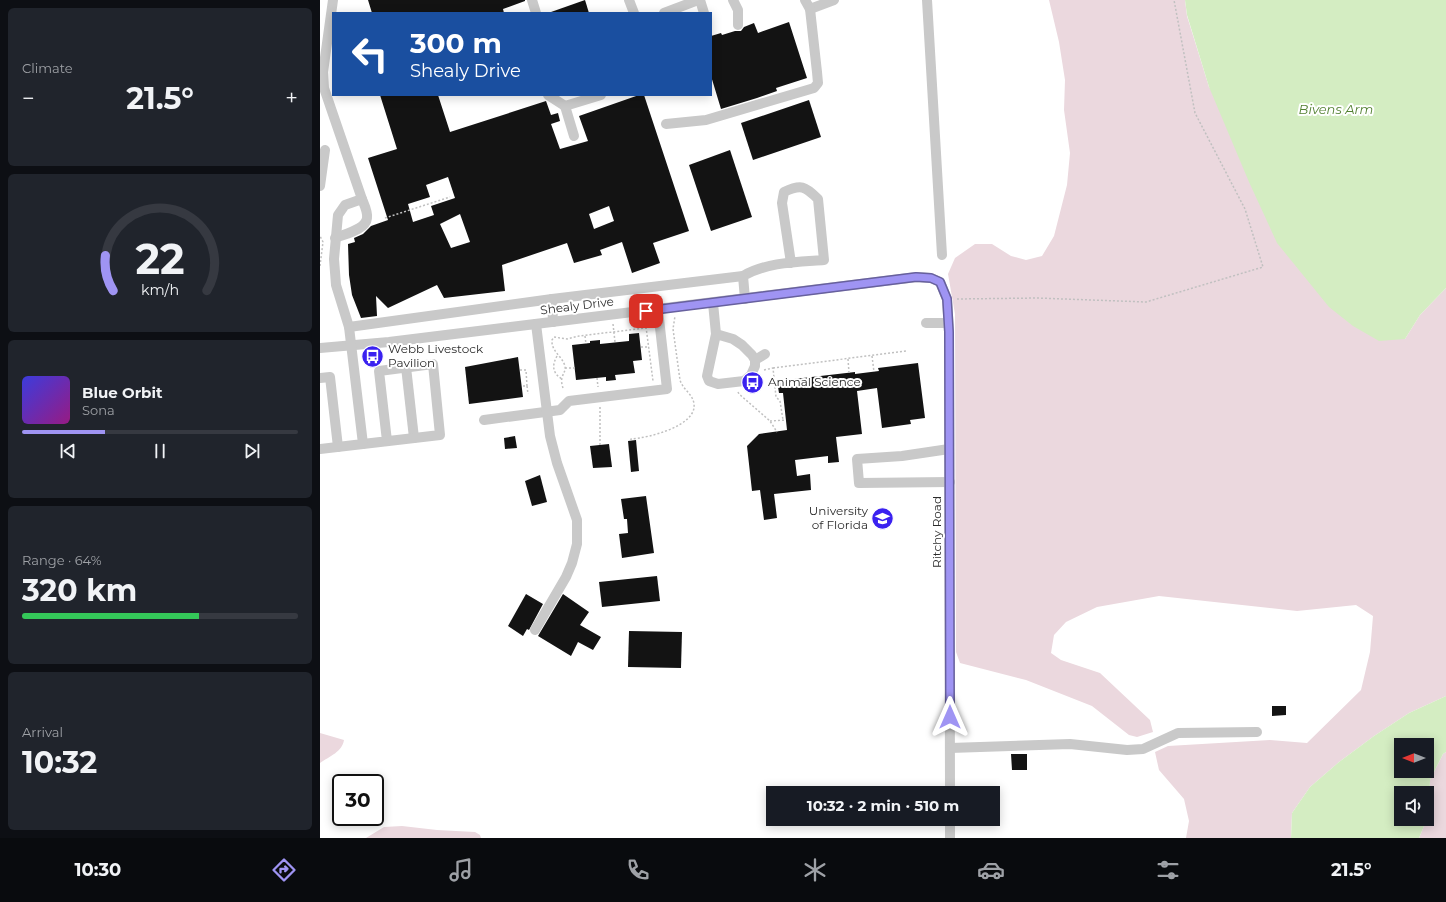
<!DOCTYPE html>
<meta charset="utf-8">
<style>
:root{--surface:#171b24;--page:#20242c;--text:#f1f3f6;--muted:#9ea1a6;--line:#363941;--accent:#9f94f3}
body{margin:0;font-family:Montserrat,sans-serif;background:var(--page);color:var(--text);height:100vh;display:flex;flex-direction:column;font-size:15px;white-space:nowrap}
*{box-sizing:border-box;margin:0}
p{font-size:13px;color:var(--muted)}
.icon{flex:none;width:22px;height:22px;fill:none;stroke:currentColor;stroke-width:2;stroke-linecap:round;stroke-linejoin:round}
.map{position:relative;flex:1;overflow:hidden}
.sheet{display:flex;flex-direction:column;gap:8px;padding:8px;background:#0d0f14;width:320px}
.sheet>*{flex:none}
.banner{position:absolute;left:12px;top:12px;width:380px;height:84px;border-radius:0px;box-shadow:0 2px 10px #0003;background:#1a4fa0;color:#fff;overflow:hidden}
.needle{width:26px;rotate:270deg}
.buttons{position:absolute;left:1074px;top:738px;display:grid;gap:8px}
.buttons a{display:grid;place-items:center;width:40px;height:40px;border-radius:0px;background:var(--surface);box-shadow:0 2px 10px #0003;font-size:20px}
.speed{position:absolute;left:12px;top:774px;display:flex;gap:8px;font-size:20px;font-weight:700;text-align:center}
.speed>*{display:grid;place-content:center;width:52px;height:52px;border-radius:50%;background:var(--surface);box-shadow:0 2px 10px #0003;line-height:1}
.speed .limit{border:2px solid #111;border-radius:6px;background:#fff;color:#111}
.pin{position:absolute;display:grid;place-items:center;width:34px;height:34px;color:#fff;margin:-17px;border-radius:8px;box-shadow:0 2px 6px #0006}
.me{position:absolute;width:44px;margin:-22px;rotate:0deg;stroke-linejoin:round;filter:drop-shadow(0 0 3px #0008)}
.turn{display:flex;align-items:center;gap:14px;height:84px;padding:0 12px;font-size:18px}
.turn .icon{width:52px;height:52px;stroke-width:2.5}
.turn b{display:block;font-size:28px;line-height:34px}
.big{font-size:30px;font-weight:700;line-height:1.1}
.sheet .tile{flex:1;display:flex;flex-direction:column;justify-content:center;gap:6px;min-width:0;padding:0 14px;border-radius:6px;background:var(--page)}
.sheet .dial{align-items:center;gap:0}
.dial svg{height:104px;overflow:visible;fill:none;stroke:var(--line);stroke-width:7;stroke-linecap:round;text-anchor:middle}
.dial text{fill:var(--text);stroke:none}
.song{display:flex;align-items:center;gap:12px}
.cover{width:48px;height:48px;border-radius:6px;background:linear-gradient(135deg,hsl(240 70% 55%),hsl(310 70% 35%))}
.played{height:4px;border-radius:2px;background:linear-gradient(90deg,var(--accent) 30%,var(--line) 30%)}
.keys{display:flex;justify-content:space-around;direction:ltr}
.heat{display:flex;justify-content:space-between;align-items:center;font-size:22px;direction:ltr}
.charge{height:6px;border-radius:3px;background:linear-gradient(90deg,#34c759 64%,var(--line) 0)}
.trip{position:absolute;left:446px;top:786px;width:234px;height:40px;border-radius:0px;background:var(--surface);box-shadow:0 2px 10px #0003;font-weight:700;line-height:40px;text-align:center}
.tab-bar{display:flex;height:64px;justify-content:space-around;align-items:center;background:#090b0e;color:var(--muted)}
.tab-bar .icon{width:28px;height:28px}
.tab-bar .selected{color:var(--accent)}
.tab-bar b{font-size:18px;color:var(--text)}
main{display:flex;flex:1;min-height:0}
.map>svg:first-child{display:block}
.green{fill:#ebd8de}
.water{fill:#d4edc2;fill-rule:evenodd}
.building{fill:#131313;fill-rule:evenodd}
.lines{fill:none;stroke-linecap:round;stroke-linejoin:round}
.path{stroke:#c0c0c0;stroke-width:1.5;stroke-dasharray:2 2;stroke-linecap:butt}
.minor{stroke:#c9c9c9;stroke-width:10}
.route-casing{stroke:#67609e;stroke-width:10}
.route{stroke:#9f94f3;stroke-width:7}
.labels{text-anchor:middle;stroke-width:4;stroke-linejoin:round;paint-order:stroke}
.street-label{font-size:12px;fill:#2c2c2c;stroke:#fff}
.poi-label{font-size:12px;fill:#2c2c2c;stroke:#fff;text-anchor:start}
.water-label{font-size:13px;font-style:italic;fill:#517f30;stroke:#fff}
</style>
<main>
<section class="sheet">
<div class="tile"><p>Climate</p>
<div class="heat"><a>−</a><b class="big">21.5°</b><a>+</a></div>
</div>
<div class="tile dial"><svg viewBox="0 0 100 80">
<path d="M14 69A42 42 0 1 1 86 69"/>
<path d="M14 69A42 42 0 0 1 8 42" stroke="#9f94f3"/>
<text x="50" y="56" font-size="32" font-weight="700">22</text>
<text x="50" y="72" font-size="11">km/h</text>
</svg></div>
<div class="tile">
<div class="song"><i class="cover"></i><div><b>Blue Orbit</b><p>Sona</p></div></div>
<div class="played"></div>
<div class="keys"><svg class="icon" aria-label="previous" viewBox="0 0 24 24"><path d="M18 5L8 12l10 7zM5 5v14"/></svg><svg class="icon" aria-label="pause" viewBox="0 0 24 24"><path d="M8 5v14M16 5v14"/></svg><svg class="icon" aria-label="next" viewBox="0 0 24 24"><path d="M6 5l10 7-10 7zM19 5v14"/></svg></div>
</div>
<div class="tile"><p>Range · 64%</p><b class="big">320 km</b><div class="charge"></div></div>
<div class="tile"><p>Arrival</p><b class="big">10:32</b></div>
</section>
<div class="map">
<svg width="1126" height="838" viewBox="0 0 1126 838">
<rect width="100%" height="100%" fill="#fff"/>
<g class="green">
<path d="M729 0H865L867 16 889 87 1085 339 1100 315 1126 288V696L1089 713 1054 736 1019 762 990 787 972 813 971 838H866L869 821 864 799 839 770 835 752 848 746 950 740 987 743 1041 690 1050 652 1053 616 1036 605 977 611 839 596 777 607 746 622 734 635 731 653 741 660 780 673 830 720 833 732 817 737 809 735 772 706 706 680 640 663 636 652 635 314 628 274 635 258 655 244H672L691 256 706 260 722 256 734 236 747 185 750 153 744 110 745 80 739 42Z"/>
<path d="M0 733 24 740C22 752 10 756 0 763Z"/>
<path d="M1126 752V838H1099L1109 814 1110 780 1123 754Z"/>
<path d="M82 826 117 830 155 832 160 835 161 838H46L64 827Z"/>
</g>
<g class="water">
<path d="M865 0H1126V288L1100 315 1085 339 1059 341 1033 326 1009 307 957 243 929 182 889 87 867 15Z"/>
<path d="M1126 696V752L1123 754 1110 780 1109 814 1099 838H971L972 813 990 787 1019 762 1054 736 1089 713ZM1081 745H1107V771H1081ZM1081 793H1107V819H1081Z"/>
</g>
<g class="building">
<path d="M48 0H205V1L183 9 184 13H52Z"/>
<path d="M265 0 269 13H231V12Z"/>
<path d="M469 22 487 78 456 88 457 91 437 98 401 109 391 76V36L401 33 402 35 415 31H421L424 27 434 23 438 33Z"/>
<path d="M60 95H118L130 132 226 101 231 115 238 113 240 121 231 124 240 149 268 141 259 116 319 95H324L369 231 333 243 340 263 312 273 302 242 280 250 282 255 254 263 247 243 182 265 185 291 124 298 117 285 68 308 56 296 57 316 41 318 32 295 29 275 28 244 35 242 34 238 43 234 51 226 68 220 48 158 77 149ZM128 177 135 198 111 206 114 215 93 222 88 204 110 197 106 185ZM289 206 294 221 274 229 269 214ZM140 214 150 242 131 248 120 224Z"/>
<path d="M489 100 501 137 433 160 421 123Z"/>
<path d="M410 150 432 217 391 231 369 165Z"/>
<path d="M319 333 322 360 313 361 315 373 295 375 296 380 286 381V377L256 380 252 345 270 343V341L280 340V344L309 341V334Z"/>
<path d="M198 357 203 397 149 404 145 367Z"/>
<path d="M598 363 605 418 590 420 591 424 562 428 557 388 537 391 542 434 516 437 519 462 508 463V456L475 460 477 476 490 474 491 490 454 494 457 518 444 520 440 490 432 491 427 446 439 434 467 430 463 393H459L457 381 535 372V374L559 371 558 368Z"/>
<path d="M195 436 197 448 185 449 184 438Z"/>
<path d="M316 440 319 471 311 472 308 441Z"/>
<path d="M289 444 292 467 273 468 270 446Z"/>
<path d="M220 475 227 502 212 506 205 481Z"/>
<path d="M326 496 334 553 302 558 299 534 308 533 307 519H304L301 499Z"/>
<path d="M337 576 340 601 282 607 279 582Z"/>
<path d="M206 594 223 604 209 630 207 629 203 636 188 626Z"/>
<path d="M243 594 269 612 260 625 281 637 273 650 258 642 251 656 218 636Z"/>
<path d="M309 631 362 632 361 668 308 667Z"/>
<path d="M952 706H966V715L952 716Z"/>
<path d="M691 754H707V770H692Z"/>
</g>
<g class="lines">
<g class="path">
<path d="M65 218 130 197"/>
<path d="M0 266 3 242 0 236"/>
<path d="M637 299 717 298 826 302 943 267 925 209 875 113 854 0"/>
<path d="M325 319 333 381"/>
<path d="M293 324 295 342"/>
<path d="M265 336 266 344"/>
<path d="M321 347H329"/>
<path d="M237 356C232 365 232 373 242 379"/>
<path d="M552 356 554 372"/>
<path d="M528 359 529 373"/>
<path d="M245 368H255"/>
<path d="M453 368 586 351"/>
<path d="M200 370H206L207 386H202"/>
<path d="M444 370 453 368 456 397 460 401 463 420"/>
<path d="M277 378 278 387"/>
<path d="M207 386 208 394"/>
<path d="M243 388C242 385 241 381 242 378 243 373 246 371 245 366 242 356 231 351 232 340L234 337 247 339 259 336 326 328"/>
<path d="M418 392 419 394 450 421 457 432"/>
<path d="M450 421 466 420"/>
<path d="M311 440V439C328 438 377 426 374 404 373 394 363 390 360 380L353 329 355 316"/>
<path d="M280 445V407"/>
</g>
<g class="minor">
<path d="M212 0 216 13"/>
<path d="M309 0 314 13"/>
<path d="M380 0 384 13"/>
<path d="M413 0 418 10V25"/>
<path d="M485 0 490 9 514 0"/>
<path d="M607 0 622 255"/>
<path d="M344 13 378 0"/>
<path d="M228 95 245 106 281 95"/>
<path d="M245 106 254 136"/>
<path d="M346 124 386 120 494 88 498 83 497 72 490 9"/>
<path d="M0 186 5 150"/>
<path d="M15 238C24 234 46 230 47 218 48 212 44 204 42 199"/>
<path d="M425 299 423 276C447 262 477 262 504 260L498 199C485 186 481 184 464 192L462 203 471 263"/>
<path d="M393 303 396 334 387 376 389 381 398 384 424 381 431 375 435 366V360L432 355 422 345 413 339 396 334"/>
<path d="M233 322 232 299 423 276"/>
<path d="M606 323H628"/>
<path d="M29 327 232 299"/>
<path d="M0 348 69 342 597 277 611 278 620 282 627 299 629 332 630 793"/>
<path d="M435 360 445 354"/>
<path d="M86 367 94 438"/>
<path d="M0 378 10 377 18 447"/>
<path d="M164 420 240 410 249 401 347 389 338 310"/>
<path d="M43 444C69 441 94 438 120 435L113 364 59 371 67 441"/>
<path d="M0 449 43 444 29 327 16 285 14 259 18 215 25 205 42 199 4 88 3 72 13 0"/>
<path d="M629 449 582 456 537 459 539 483 630 482"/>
<path d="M215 630 246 577 252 563 257 544V520L237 463 230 436 216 324"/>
<path d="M630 748 750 744 807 750 823 749 858 733 937 732"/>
<path d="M630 838V819"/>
</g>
</g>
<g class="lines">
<defs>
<path id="route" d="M326 311 596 277 611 278 620 282 627 299 629 332 630 717"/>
</defs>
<use href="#route" class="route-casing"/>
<use href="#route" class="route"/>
</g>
<defs>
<symbol id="bus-disc" viewBox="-11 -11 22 22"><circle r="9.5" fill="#3a21f0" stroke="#fff"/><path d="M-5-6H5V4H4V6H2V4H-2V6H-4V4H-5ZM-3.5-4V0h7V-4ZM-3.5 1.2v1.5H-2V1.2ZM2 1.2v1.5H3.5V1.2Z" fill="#fff"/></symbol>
<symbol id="university-disc" viewBox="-11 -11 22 22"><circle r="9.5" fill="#3a21f0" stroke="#fff"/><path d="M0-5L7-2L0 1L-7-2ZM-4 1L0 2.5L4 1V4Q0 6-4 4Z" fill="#fff"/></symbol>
</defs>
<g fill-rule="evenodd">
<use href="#bus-disc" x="40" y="344" width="25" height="25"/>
<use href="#bus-disc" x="420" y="370" width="25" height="25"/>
<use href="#university-disc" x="550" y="506" width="25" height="25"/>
</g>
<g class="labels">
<g class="street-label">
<text transform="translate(257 306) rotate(-7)" y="4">Shealy Drive</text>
<text transform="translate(617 532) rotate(-90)" y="4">Ritchy Road</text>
</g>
<g class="poi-label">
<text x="68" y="353">Webb Livestock<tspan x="68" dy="14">Pavilion</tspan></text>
<text x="448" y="386">Animal Science</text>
<text x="548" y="515" text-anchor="end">University<tspan x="548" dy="14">of Florida</tspan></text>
</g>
<g class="water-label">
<text x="1016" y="114">Bivens Arm</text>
</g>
</g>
</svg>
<div class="buttons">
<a><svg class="needle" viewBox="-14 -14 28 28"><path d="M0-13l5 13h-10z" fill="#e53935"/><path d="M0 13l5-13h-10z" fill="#9ea1a6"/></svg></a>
<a><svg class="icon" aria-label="sound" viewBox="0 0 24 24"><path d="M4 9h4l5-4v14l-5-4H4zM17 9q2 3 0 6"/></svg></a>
</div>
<div class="speed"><div class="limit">30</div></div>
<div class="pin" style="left:326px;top:311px;background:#d93025"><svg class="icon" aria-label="arrive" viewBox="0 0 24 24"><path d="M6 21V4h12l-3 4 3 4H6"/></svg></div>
<svg class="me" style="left:630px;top:717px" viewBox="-20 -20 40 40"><path d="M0-17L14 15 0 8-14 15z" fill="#9f94f3" stroke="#fff" stroke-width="4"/></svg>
<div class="trip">10:32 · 2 min · 510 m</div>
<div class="banner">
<div class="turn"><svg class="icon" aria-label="left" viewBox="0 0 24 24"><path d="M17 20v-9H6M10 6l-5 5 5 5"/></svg><div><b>300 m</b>Shealy Drive</div></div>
</div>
</div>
</main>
<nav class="tab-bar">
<b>10:30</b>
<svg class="icon selected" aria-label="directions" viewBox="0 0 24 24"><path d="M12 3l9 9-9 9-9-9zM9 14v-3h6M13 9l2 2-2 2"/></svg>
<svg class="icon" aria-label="music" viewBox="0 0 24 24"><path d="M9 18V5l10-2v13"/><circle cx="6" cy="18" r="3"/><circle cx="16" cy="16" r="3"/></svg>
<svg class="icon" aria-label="phone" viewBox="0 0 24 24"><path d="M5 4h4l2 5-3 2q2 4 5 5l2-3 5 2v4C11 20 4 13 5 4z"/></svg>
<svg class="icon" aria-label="climate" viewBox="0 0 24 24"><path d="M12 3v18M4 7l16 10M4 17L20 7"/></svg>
<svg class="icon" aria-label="car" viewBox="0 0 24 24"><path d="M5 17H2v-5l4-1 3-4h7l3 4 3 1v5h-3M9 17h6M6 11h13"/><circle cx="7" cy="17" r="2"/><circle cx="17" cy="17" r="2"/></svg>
<svg class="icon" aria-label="filters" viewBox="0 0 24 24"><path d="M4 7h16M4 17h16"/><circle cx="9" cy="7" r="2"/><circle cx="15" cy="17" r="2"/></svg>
<b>21.5°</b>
</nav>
